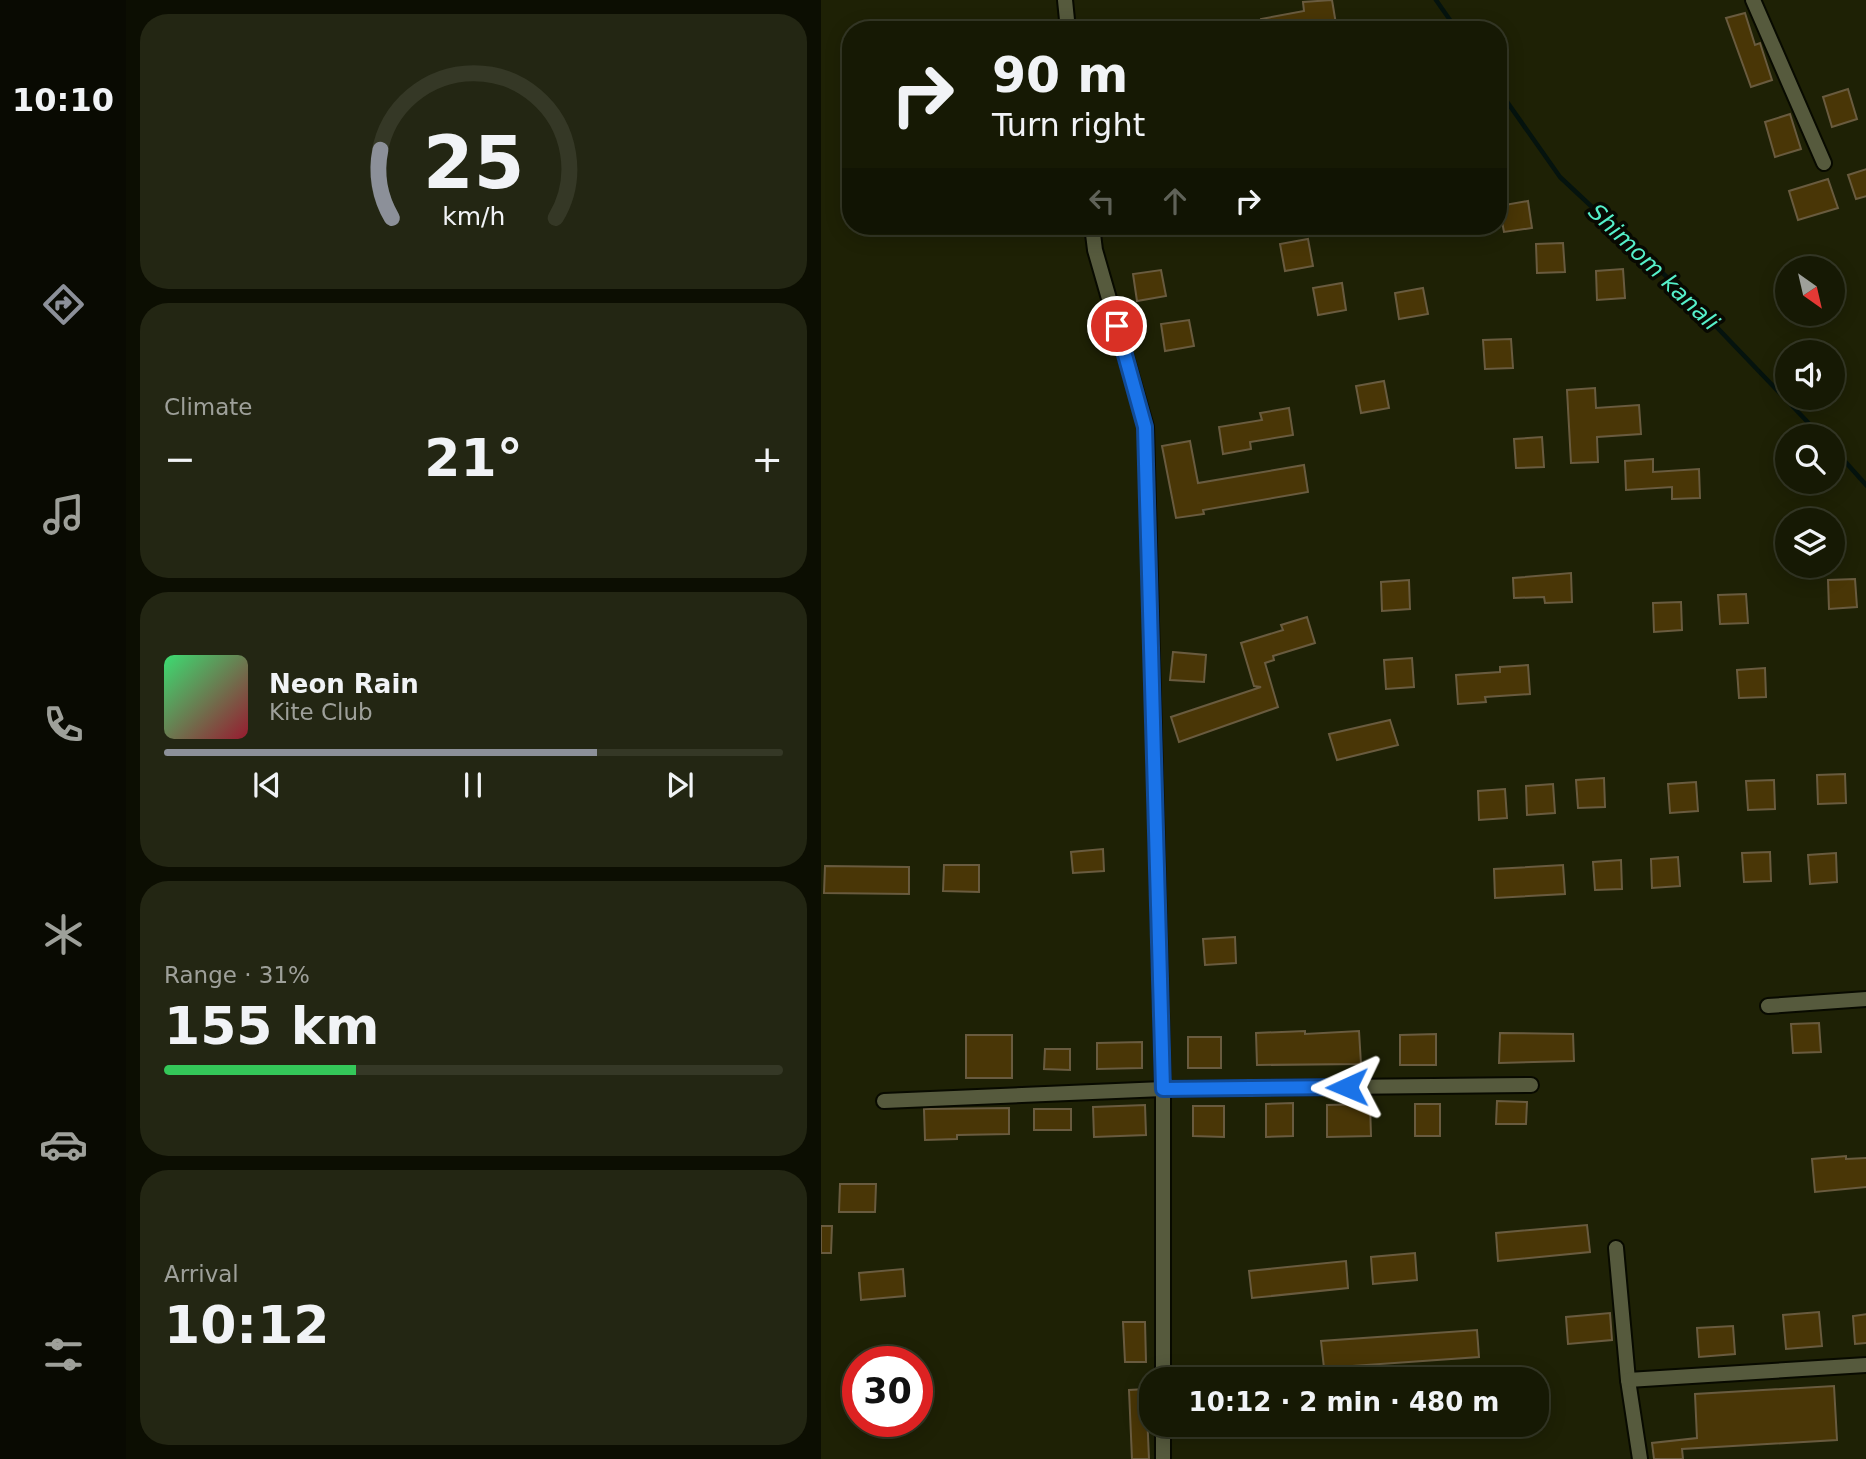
<!DOCTYPE html>
<meta charset="utf-8">
<style>
:root{--surface:#161904;--page:#232613;--text:#f1f3f6;--muted:#9ea09a;--line:#353826;--accent:#8c9099}
body{margin:0;font-family:"DejaVu Sans",sans-serif;background:var(--page);color:var(--text);height:100vh;display:flex;flex-direction:column;font-size:26px;white-space:nowrap}
*{box-sizing:border-box;margin:0}
p{font-size:23px;color:var(--muted)}
.icon{flex:none;width:38px;height:38px;fill:none;stroke:currentColor;stroke-width:2;stroke-linecap:round;stroke-linejoin:round}
.map{position:relative;flex:1;overflow:hidden}
.side{display:flex;flex-direction:column;gap:14px;padding:14px;background:#0c0e02;width:695px}
.side>*{flex:none}
.guide{position:absolute;left:21px;top:21px;width:665px;height:214px;border-radius:28px;box-shadow:0 4px 18px #0003,0 0 0 2px var(--line);background:#161904;color:var(--text);overflow:hidden}
.needle{width:46px;rotate:146deg}
.fabs{position:absolute;left:954px;top:256px;display:grid;gap:14px}
.fabs a{display:grid;place-items:center;width:70px;height:70px;border-radius:50%;background:var(--surface);box-shadow:0 4px 18px #0003,0 0 0 2px var(--line);font-size:35px}
.speed{position:absolute;left:21px;top:1346px;display:flex;gap:14px;font-size:35px;font-weight:700;text-align:center}
.speed>*{display:grid;place-content:center;width:91px;height:91px;border-radius:50%;background:var(--surface);box-shadow:0 4px 18px #0003,0 0 0 2px var(--line);line-height:1}
.speed .limit{border:10px solid #d22;background:#fff;color:#111}
.pin{position:absolute;display:grid;place-items:center;width:60px;height:60px;color:#fff;margin:-30px;border:4px solid #fff;border-radius:50%;box-shadow:0 2px 7px #0007}
.me{position:absolute;width:77px;margin:-38px;rotate:269deg;stroke-linejoin:round;filter:drop-shadow(0 0 5px #0008)}
.turn{display:flex;align-items:center;gap:24px;height:147px;padding:0 35px;font-size:32px}
.turn .icon{width:91px;height:91px;stroke-width:2.5}
.turn b{display:block;font-size:49px;line-height:60px}
.lanes{display:flex;align-items:center;height:66px;padding:0 35px;background:#0003;justify-content:center;gap:35px;direction:ltr}
.lanes .off{opacity:.35}
.big{font-size:52px;font-weight:700;line-height:1.1}
.side .card{flex:1;display:flex;flex-direction:column;justify-content:center;gap:10px;min-width:0;padding:0 24px;border-radius:28px;background:var(--page)}
.side .dial{align-items:center;gap:0}
.dial svg{height:182px;overflow:visible;fill:none;stroke:var(--line);stroke-width:7;stroke-linecap:round;text-anchor:middle}
.dial text{fill:var(--text);stroke:none}
.song{display:flex;align-items:center;gap:21px}
.cover{width:84px;height:84px;border-radius:10px;background:linear-gradient(135deg,hsl(140 70% 55%),hsl(350 70% 35%))}
.played{height:7px;border-radius:4px;background:linear-gradient(90deg,var(--accent) 70%,var(--line) 70%)}
.keys{display:flex;justify-content:space-around;direction:ltr}
.heat{display:flex;justify-content:space-between;align-items:center;font-size:38px;direction:ltr}
.charge{height:10px;border-radius:5px;background:linear-gradient(90deg,#34c759 31%,var(--line) 0)}
.trip{position:absolute;left:318px;top:1367px;width:410px;height:70px;border-radius:28px;background:var(--surface);box-shadow:0 4px 18px #0003,0 0 0 2px var(--line);font-weight:700;line-height:70px;text-align:center}
main{display:flex;flex:1;min-height:0}
.menu{display:flex;flex-direction:column;width:126px;justify-content:space-around;align-items:center;background:#090a02;color:var(--muted)}
.menu .icon{width:49px;height:49px}
.menu .current{color:var(--accent)}
.menu b{font-size:32px;color:var(--text)}
.map>svg:first-child{display:block}
.lines{fill:none;stroke-linecap:round;stroke-linejoin:round}
.stream{stroke:#05130e;stroke-width:4.5}
.building{fill:#493606;stroke:#695b3f;stroke-width:2}
.minor-casing{stroke:#080a00;stroke-width:18}
.minor{stroke:#565a3d;stroke-width:14}
.route-casing{stroke:#114b97;stroke-width:18}
.route{stroke:#1a73e8;stroke-width:12}
.labels{text-anchor:middle;stroke-width:7;stroke-linejoin:round;paint-order:stroke}
.water-label{font-size:23px;font-style:italic;fill:#55f0ca;stroke:#080902}
</style>
<main>
<nav class="menu">
<b>10:10</b>
<svg class="icon current" aria-label="directions" viewBox="0 0 24 24"><path d="M12 3l9 9-9 9-9-9zM9 14v-3h6M13 9l2 2-2 2"/></svg>
<svg class="icon" aria-label="music" viewBox="0 0 24 24"><path d="M9 18V5l10-2v13"/><circle cx="6" cy="18" r="3"/><circle cx="16" cy="16" r="3"/></svg>
<svg class="icon" aria-label="phone" viewBox="0 0 24 24"><path d="M5 4h4l2 5-3 2q2 4 5 5l2-3 5 2v4C11 20 4 13 5 4z"/></svg>
<svg class="icon" aria-label="climate" viewBox="0 0 24 24"><path d="M12 3v18M4 7l16 10M4 17L20 7"/></svg>
<svg class="icon" aria-label="car" viewBox="0 0 24 24"><path d="M5 17H2v-5l4-1 3-4h7l3 4 3 1v5h-3M9 17h6M6 11h13"/><circle cx="7" cy="17" r="2"/><circle cx="17" cy="17" r="2"/></svg>
<svg class="icon" aria-label="filters" viewBox="0 0 24 24"><path d="M4 7h16M4 17h16"/><circle cx="9" cy="7" r="2"/><circle cx="15" cy="17" r="2"/></svg>
</nav>
<section class="side">
<div class="card dial"><svg viewBox="0 0 100 80">
<path d="M14 69A42 42 0 1 1 86 69"/>
<path d="M14 69A42 42 0 0 1 9 39" stroke="#8c9099"/>
<text x="50" y="56" font-size="32" font-weight="700">25</text>
<text x="50" y="72" font-size="11">km/h</text>
</svg></div>
<div class="card"><p>Climate</p>
<div class="heat"><a>−</a><b class="big">21°</b><a>+</a></div>
</div>
<div class="card">
<div class="song"><i class="cover"></i><div><b>Neon Rain</b><p>Kite Club</p></div></div>
<div class="played"></div>
<div class="keys"><svg class="icon" aria-label="previous" viewBox="0 0 24 24"><path d="M18 5L8 12l10 7zM5 5v14"/></svg><svg class="icon" aria-label="pause" viewBox="0 0 24 24"><path d="M8 5v14M16 5v14"/></svg><svg class="icon" aria-label="next" viewBox="0 0 24 24"><path d="M6 5l10 7-10 7zM19 5v14"/></svg></div>
</div>
<div class="card"><p>Range · 31%</p><b class="big">155 km</b><div class="charge"></div></div>
<div class="card"><p>Arrival</p><b class="big">10:12</b></div>
</section>
<div class="map">
<svg width="1046" height="1459" viewBox="0 0 1046 1459">
<rect width="100%" height="100%" fill="#1e2105"/>
<g class="lines">
<g class="stream">
<path d="M615 0 636 30"/>
<path d="M677 89 739 177 863 293 1000 436"/>
<path d="M1012 448 1046 486"/>
</g>
</g>
<g class="building">
<path d="M511 0 515 24 483 30H441L440 19 483 11 482 2Z"/>
<path d="M924 13 934 45 939 43 951 80 930 87 905 18Z"/>
<path d="M1027 89 1036 119 1011 127 1002 97Z"/>
<path d="M969 114 980 149 954 157 944 122Z"/>
<path d="M1046 169V196L1035 199 1027 175Z"/>
<path d="M1007 179 1017 208 977 220 968 191Z"/>
<path d="M707 201 711 228 683 232 678 206Z"/>
<path d="M487 239 492 266 464 271 459 244Z"/>
<path d="M742 243 744 272 716 273 715 244Z"/>
<path d="M802 269 804 298 776 300 775 271Z"/>
<path d="M340 270 345 296 316 301 312 274Z"/>
<path d="M521 283 525 310 497 315 492 288Z"/>
<path d="M602 288 607 314 578 319 574 293Z"/>
<path d="M368 320 373 346 344 351 340 324Z"/>
<path d="M690 339 692 368 664 369 662 340Z"/>
<path d="M563 381 568 408 540 413 535 386Z"/>
<path d="M774 388 775 408 818 405 820 434 776 437 777 462 750 463 746 390Z"/>
<path d="M468 408 472 435 429 442 430 449 402 454 398 427 441 420 439 413Z"/>
<path d="M721 437 723 467 695 468 693 439Z"/>
<path d="M369 441 377 483 483 465 487 492 382 510 383 514 355 518 341 446Z"/>
<path d="M832 459V472L878 469 879 498 851 499V487L805 490 804 461Z"/>
<path d="M750 573 751 602 724 603 723 597 693 598 692 578Z"/>
<path d="M1034 579 1036 607 1008 609 1007 580Z"/>
<path d="M588 580 589 609 561 611 560 582Z"/>
<path d="M925 594 927 623 899 624 897 595Z"/>
<path d="M860 602 861 630 833 632 832 603Z"/>
<path d="M486 617 494 643 452 656 453 660 444 663 457 707 358 742 350 717 440 687 433 686 420 643 462 630 460 625Z"/>
<path d="M352 652 385 655 383 682 349 680Z"/>
<path d="M591 658 593 687 565 689 563 660Z"/>
<path d="M707 665 709 694 664 697 665 702 637 704 635 675 679 672V667Z"/>
<path d="M944 668 945 697 918 698 916 670Z"/>
<path d="M569 720 577 745 516 760 508 734Z"/>
<path d="M1024 774 1025 803 997 804 996 775Z"/>
<path d="M783 778 784 807 757 808 755 780Z"/>
<path d="M953 780 954 809 927 810 925 781Z"/>
<path d="M875 782 877 811 849 813 847 784Z"/>
<path d="M732 784 734 813 706 815 705 786Z"/>
<path d="M684 789 686 818 658 820 657 791Z"/>
<path d="M282 849 283 871 252 873 250 852Z"/>
<path d="M949 852 950 881 923 882 921 853Z"/>
<path d="M1015 853 1016 882 989 884 987 855Z"/>
<path d="M857 857 859 886 831 888 830 859Z"/>
<path d="M800 860 801 889 774 890 772 862Z"/>
<path d="M123 865H158V892L122 891Z"/>
<path d="M742 865 744 894 674 898 673 869Z"/>
<path d="M4 866 88 867V894L3 893Z"/>
<path d="M414 937 415 963 384 965 382 939Z"/>
<path d="M998 1023 1000 1052 972 1053 970 1024Z"/>
<path d="M484 1031V1034L538 1031 540 1064 436 1065 435 1033Z"/>
<path d="M679 1033 752 1034 753 1061 678 1063Z"/>
<path d="M615 1034V1065H579V1035Z"/>
<rect x="145" y="1035" width="46" height="43"/>
<rect x="367" y="1037" width="33" height="31"/>
<path d="M321 1042V1068L276 1069V1043Z"/>
<path d="M224 1049H249V1070L223 1069Z"/>
<path d="M676 1101 706 1102 705 1124H675Z"/>
<path d="M472 1103V1136L445 1137V1104Z"/>
<path d="M549 1104 550 1136 506 1137V1105Z"/>
<rect x="594" y="1104" width="25" height="32"/>
<path d="M324 1105 325 1135 273 1137 272 1107Z"/>
<path d="M372 1106H403V1137L372 1136Z"/>
<path d="M188 1108V1134L136 1135V1139L104 1140 103 1109Z"/>
<rect x="213" y="1109" width="37" height="21"/>
<path d="M1025 1156V1159L1046 1158V1187L994 1192 991 1159Z"/>
<path d="M19 1184H55L54 1212H18Z"/>
<path d="M766 1225 769 1252 677 1261 675 1233Z"/>
<path d="M0 1226H11L10 1253H0Z"/>
<path d="M594 1253 596 1280 552 1284 550 1257Z"/>
<path d="M525 1261 527 1288 431 1298 428 1271Z"/>
<path d="M82 1269 84 1296 40 1300 38 1273Z"/>
<path d="M998 1312 1001 1346 965 1349 962 1315Z"/>
<path d="M789 1313 791 1340 747 1344 745 1317Z"/>
<path d="M1046 1314V1343L1034 1344 1032 1316Z"/>
<path d="M302 1322H324L325 1362H304Z"/>
<path d="M912 1326 914 1354 878 1357 876 1328Z"/>
<path d="M656 1330 658 1357 503 1368 500 1341Z"/>
<path d="M1013 1386 1016 1440 861 1449 862 1459H833L831 1443 876 1438 874 1394Z"/>
<path d="M325 1389 328 1459H311L308 1390Z"/>
</g>
<g class="lines">
<defs>
<g id="minor">
<path d="M244 0 247 30"/>
<path d="M932 0 1003 163"/>
<path d="M271 226 274 250 325 427 342 1089V1379"/>
<path d="M947 1006 1046 999"/>
<path d="M63 1101 342 1089 710 1085"/>
<path d="M795 1248 807 1380 819 1459"/>
<path d="M807 1380 1046 1365"/>
<path d="M342 1459V1424"/>
</g>
</defs>
<use href="#minor" class="minor-casing"/>
<use href="#minor" class="minor"/>
</g>
<g class="lines">
<defs>
<path id="route" d="M296 326 324 427 342 1089 526 1087"/>
</defs>
<use href="#route" class="route-casing"/>
<use href="#route" class="route"/>
</g>
<g class="labels">
<g class="water-label">
<text transform="translate(833 267) rotate(44)" y="8">Shimom kanali</text>
</g>
</g>
</svg>
<div class="fabs">
<a><svg class="needle" viewBox="-14 -14 28 28"><path d="M0-13l5 13h-10z" fill="#e53935"/><path d="M0 13l5-13h-10z" fill="#9ea09a"/></svg></a>
<a><svg class="icon" aria-label="sound" viewBox="0 0 24 24"><path d="M4 9h4l5-4v14l-5-4H4zM17 9q2 3 0 6"/></svg></a>
<a><svg class="icon" aria-label="search" viewBox="0 0 24 24"><circle cx="10" cy="10" r="6"/><path d="M15 15l6 6"/></svg></a>
<a><svg class="icon" aria-label="layers" viewBox="0 0 24 24"><path d="M12 4l9 5-9 5-9-5zM3 14l9 5 9-5"/></svg></a>
</div>
<div class="speed"><div class="limit">30</div></div>
<div class="pin" style="left:296px;top:326px;background:#d93025"><svg class="icon" aria-label="arrive" viewBox="0 0 24 24"><path d="M6 21V4h12l-3 4 3 4H6"/></svg></div>
<svg class="me" style="left:526px;top:1087px" viewBox="-20 -20 40 40"><path d="M0-17L14 15 0 8-14 15z" fill="#1a73e8" stroke="#fff" stroke-width="4"/></svg>
<div class="trip">10:12 · 2 min · 480 m</div>
<div class="guide">
<div class="turn"><svg class="icon" aria-label="right" viewBox="0 0 24 24"><path d="M7 20v-9h11M14 6l5 5-5 5"/></svg><div><b>90 m</b>Turn right</div></div>
<div class="lanes"><svg class="icon off" aria-label="left" viewBox="0 0 24 24"><path d="M17 20v-9H6M10 6l-5 5 5 5"/></svg><svg class="icon off" aria-label="ahead" viewBox="0 0 24 24"><path d="M12 20V5M6 11l6-6 6 6"/></svg><svg class="icon" aria-label="right" viewBox="0 0 24 24"><path d="M7 20v-9h11M14 6l5 5-5 5"/></svg></div>
</div>
</div>
</main>
